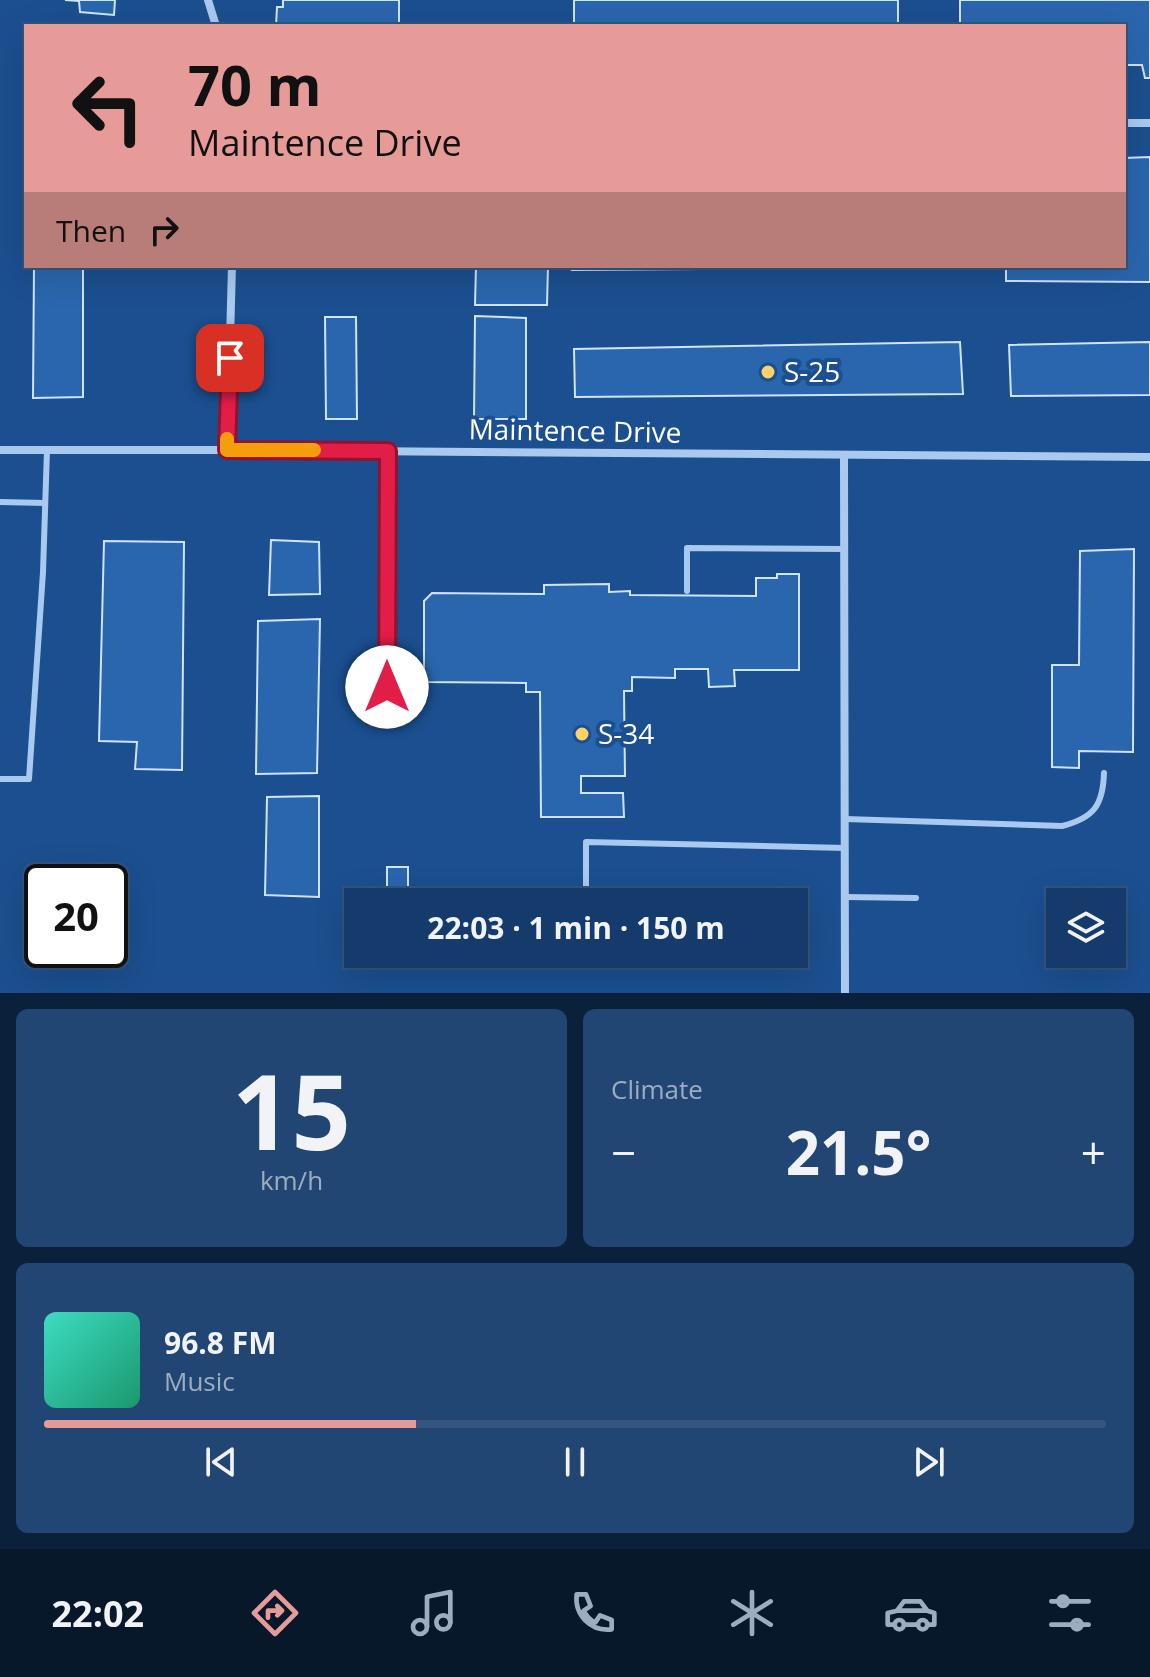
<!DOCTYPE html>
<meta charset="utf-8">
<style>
:root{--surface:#143b6b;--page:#214673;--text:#f1f3f6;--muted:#9dadc1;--line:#33557e;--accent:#e69b98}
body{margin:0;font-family:"Open Sans",sans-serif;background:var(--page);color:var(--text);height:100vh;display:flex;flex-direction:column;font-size:30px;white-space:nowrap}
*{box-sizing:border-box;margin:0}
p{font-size:26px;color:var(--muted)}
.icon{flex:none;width:44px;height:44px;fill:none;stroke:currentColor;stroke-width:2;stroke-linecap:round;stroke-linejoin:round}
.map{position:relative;height:993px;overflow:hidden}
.side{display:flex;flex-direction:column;gap:16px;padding:16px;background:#0b203b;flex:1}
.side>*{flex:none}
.banner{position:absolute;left:24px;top:24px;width:1102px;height:244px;border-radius:0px;box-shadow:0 8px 32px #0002,0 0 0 2px var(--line);background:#e69b98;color:#111;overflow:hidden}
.buttons{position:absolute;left:1046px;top:888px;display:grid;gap:16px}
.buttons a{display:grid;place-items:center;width:80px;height:80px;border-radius:0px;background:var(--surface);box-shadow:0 8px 32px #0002,0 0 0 2px var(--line);font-size:40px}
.speed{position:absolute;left:24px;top:864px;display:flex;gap:16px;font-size:40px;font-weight:700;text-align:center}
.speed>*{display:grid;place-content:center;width:104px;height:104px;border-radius:50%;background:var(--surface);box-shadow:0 8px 32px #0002,0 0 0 2px var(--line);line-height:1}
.speed .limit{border:4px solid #111;border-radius:12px;background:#fff;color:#111}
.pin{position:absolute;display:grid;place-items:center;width:68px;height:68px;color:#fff;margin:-34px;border-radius:16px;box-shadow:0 4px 12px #0006}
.me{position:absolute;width:88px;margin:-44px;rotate:0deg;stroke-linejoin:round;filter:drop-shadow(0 0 6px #0008)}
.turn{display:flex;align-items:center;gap:28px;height:168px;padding:0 32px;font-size:36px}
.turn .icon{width:104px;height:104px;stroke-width:2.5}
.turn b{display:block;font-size:56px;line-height:68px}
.then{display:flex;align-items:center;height:76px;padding:0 32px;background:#0003;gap:16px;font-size:30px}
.big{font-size:60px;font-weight:700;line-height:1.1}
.side .card{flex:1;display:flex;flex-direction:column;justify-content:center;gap:12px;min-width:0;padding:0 28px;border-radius:12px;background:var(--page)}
.side .dial{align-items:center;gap:0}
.dial b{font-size:104px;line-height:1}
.song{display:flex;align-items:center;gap:24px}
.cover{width:96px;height:96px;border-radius:12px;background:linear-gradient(135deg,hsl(170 70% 55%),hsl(160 70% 35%))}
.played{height:8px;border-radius:4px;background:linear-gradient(90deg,var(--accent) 35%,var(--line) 35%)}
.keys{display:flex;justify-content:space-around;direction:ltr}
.heat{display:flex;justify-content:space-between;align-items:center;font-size:44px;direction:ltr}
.side .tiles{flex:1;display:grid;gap:16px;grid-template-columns:1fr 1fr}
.card:last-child{grid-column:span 2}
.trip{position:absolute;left:344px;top:888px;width:464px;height:80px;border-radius:0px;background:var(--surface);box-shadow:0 8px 32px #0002,0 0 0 2px var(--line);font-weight:700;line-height:80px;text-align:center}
.dock{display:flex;height:128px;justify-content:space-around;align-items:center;background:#08182b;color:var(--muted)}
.dock .icon{width:56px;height:56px}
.dock .on{color:var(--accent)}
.dock b{font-size:36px;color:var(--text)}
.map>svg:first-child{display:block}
.building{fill:#2a66ad;stroke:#cfe3fa;stroke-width:2}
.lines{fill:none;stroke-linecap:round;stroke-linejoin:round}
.lane{stroke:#a9c9ee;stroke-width:6}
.street{stroke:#a9c9ee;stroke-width:8}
.route-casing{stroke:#92132f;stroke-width:20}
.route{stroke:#e11d48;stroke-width:14}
.slow{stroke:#f59e0b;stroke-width:14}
.poi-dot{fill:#ffd166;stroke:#1b4f8f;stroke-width:3}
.labels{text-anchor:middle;stroke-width:8;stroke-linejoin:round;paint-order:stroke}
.poi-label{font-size:28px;fill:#fff;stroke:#1b4f8f;text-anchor:start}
.street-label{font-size:28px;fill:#fff;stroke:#1b4f8f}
</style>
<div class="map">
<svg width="1150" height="993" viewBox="0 0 1150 993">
<rect width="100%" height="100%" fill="#1b4f8f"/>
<g class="building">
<path d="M65 0H115L114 15 80 12 79 1Z"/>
<path d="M283 0H399V26H276L277 7H283Z"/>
<rect x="574" y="0" width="324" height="26"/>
<path d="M960 0H1150V78H1145L1142 65H1124V26H960Z"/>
<path d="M1150 157V282L1006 281V266H1124V158Z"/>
<path d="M34 266H83V397L33 398Z"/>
<path d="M476 266H548L547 305H475Z"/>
<path d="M573 266H958V267L572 270Z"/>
<path d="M475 316 526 318V419H474Z"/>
<path d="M325 317H356L357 419H326Z"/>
<path d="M960 342 963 394 575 397 574 349Z"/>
<path d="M1150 342V395L1011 396 1009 345Z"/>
<path d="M271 540 319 542 320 594 269 595Z"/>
<path d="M104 541 184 542 182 770 135 769 137 742 99 741Z"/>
<path d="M1134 549 1133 752 1079 751V768L1052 767V665H1079L1080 551Z"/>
<path d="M777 574H799V670H734L735 686 709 687 708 669H675V678L632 677V691H624L625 776H581V793H623L624 817H541L540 692H526V683L424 682V601L432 593 544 594V585L609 584V592L630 591V595L756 596V578H777Z"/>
<path d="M320 619 317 773 256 774 258 621Z"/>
<path d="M319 796V897L265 895 267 797Z"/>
<rect x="387" y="867" width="21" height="32"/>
</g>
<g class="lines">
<g class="lane">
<path d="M0 502 45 503"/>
<path d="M687 591V548L845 549"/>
<path d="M387 687 388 451"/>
<path d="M0 779H29L43 572 47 450"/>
<path d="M845 819 1062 826C1094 818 1103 805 1104 773"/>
<path d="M845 897 916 898"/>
<path d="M586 902V842L845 848"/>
</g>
<g class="street">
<path d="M208 0 216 26"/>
<path d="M1124 123H1150"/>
<path d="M0 450H227L1150 457"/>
<path d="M227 450 232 266"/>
<path d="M844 456 845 993"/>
</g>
</g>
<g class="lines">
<defs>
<path id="route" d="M230 358 227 450 388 451 387 687"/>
</defs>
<use href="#route" class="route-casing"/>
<use href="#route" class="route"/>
<path class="slow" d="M227 439V450H314"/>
</g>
<g class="poi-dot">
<circle cx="768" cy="372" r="8"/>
<circle cx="582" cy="734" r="8"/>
</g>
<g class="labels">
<g class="poi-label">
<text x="784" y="382">S-25</text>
<text x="598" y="744">S-34</text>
</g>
<g class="street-label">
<text transform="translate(575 431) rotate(1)" y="10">Maintence Drive</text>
</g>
</g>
</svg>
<div class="buttons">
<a><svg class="icon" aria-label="layers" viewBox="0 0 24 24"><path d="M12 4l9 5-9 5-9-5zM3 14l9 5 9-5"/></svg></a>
</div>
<div class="speed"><div class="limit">20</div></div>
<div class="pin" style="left:230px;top:358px;background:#d93025"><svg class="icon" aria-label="arrive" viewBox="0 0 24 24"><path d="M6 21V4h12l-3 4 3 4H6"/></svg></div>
<svg class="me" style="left:387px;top:687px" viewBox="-20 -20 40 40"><circle r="19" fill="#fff"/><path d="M0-13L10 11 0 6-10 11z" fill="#e11d48"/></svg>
<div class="trip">22:03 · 1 min · 150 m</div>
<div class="banner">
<div class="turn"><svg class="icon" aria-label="left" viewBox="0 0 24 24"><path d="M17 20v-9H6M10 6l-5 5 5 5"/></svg><div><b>70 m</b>Maintence Drive</div></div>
<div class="then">Then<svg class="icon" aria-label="right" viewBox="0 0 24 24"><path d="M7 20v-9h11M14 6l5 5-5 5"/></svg></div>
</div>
</div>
<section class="side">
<div class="tiles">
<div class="card dial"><b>15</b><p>km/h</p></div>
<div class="card"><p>Climate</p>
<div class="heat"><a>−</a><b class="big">21.5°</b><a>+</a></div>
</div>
<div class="card">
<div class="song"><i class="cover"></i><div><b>96.8 FM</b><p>Music</p></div></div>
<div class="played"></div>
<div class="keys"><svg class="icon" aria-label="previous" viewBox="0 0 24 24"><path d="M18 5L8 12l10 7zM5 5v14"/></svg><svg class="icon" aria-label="pause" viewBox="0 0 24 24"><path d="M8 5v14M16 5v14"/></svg><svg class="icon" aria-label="next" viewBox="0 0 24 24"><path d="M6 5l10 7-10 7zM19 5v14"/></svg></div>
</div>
</div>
</section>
<nav class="dock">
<b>22:02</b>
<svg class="icon on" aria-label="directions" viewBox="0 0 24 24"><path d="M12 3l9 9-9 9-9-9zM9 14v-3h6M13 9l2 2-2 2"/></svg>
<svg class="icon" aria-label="music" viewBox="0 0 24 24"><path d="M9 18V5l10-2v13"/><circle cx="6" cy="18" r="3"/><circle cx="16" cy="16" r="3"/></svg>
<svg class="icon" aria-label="phone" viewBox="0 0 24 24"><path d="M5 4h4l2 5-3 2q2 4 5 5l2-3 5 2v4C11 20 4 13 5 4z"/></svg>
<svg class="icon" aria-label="climate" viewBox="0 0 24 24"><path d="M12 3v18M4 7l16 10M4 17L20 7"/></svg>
<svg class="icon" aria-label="car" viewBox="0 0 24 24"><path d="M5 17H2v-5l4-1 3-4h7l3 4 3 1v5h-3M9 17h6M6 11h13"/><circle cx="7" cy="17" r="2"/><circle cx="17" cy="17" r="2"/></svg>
<svg class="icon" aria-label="filters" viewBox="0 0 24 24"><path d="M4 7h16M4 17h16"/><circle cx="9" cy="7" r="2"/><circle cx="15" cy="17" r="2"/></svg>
</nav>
